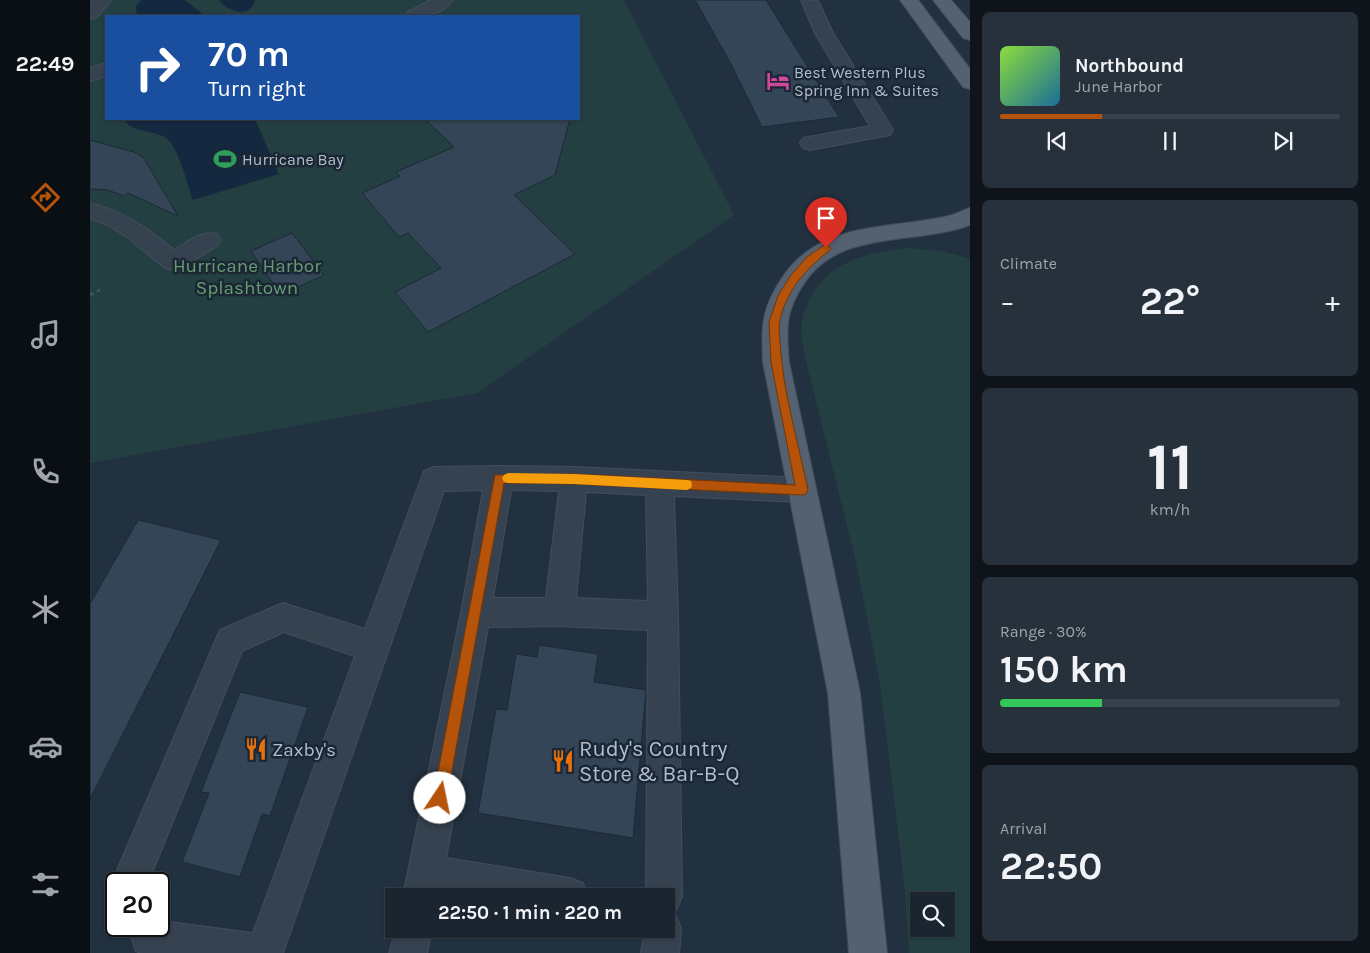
<!DOCTYPE html>
<meta charset="utf-8">
<style>
:root{--surface:#1a2530;--page:#27313c;--text:#f1f3f6;--muted:#9fa5ab;--line:#38424c;--accent:#b45309}
body{margin:0;font-family:Karla,sans-serif;background:var(--page);color:var(--text);height:100vh;display:flex;flex-direction:column;font-size:19px;white-space:nowrap}
*{box-sizing:border-box;margin:0}
p{font-size:16px;color:var(--muted)}
.icon{flex:none;width:28px;height:28px;fill:none;stroke:currentColor;stroke-width:2;stroke-linecap:round;stroke-linejoin:round}
.map{position:relative;flex:1;overflow:hidden}
.sheet{display:flex;flex-direction:column;gap:12px;padding:12px;background:#0e141a;width:400px}
.sheet>*{flex:none}
.banner{position:absolute;left:15px;top:15px;width:475px;height:105px;border-radius:0px;box-shadow:0 1px 4px #0004,0 0 0 1px var(--line);background:#1a4fa0;color:#fff;overflow:hidden}
.buttons{position:absolute;left:820px;top:892px;display:grid;gap:10px}
.buttons a{display:grid;place-items:center;width:45px;height:45px;border-radius:0px;background:var(--surface);box-shadow:0 1px 4px #0004,0 0 0 1px var(--line);font-size:25px}
.speed{position:absolute;left:15px;top:872px;display:flex;gap:10px;font-size:25px;font-weight:700;text-align:center}
.speed>*{display:grid;place-content:center;width:65px;height:65px;border-radius:50%;background:var(--surface);box-shadow:0 1px 4px #0004,0 0 0 1px var(--line);line-height:1}
.speed .limit{border:2px solid #111;border-radius:8px;background:#fff;color:#111}
.pin{position:absolute;display:grid;place-items:center;width:42px;height:42px;color:#fff;margin:-51px -21px;border-radius:50% 50% 50% 0;rotate:-45deg;box-shadow:0 0 5px #0007}
.pin .icon{rotate:45deg}
.me{position:absolute;width:55px;margin:-28px;rotate:11deg;stroke-linejoin:round;filter:drop-shadow(0 0 4px #0008)}
.turn{display:flex;align-items:center;gap:18px;height:105px;padding:0 20px;font-size:22px}
.turn .icon{width:65px;height:65px;stroke-width:2.5}
.turn b{display:block;font-size:35px;line-height:42px}
.big{font-size:38px;font-weight:700;line-height:1.1}
.sheet .widget{flex:1;display:flex;flex-direction:column;justify-content:center;gap:8px;min-width:0;padding:0 18px;border-radius:8px;background:var(--page)}
.sheet .dial{align-items:center;gap:0}
.dial b{font-size:65px;line-height:1}
.song{display:flex;align-items:center;gap:15px}
.cover{width:60px;height:60px;border-radius:8px;background:linear-gradient(135deg,hsl(90 70% 55%),hsl(200 70% 35%))}
.played{height:5px;border-radius:2px;background:linear-gradient(90deg,var(--accent) 30%,var(--line) 30%)}
.keys{display:flex;justify-content:space-around;direction:ltr}
.heat{display:flex;justify-content:space-between;align-items:center;font-size:28px;direction:ltr}
.charge{height:8px;border-radius:4px;background:linear-gradient(90deg,#34c759 30%,var(--line) 0)}
.trip{position:absolute;left:295px;top:888px;width:290px;height:50px;border-radius:0px;background:var(--surface);box-shadow:0 1px 4px #0004,0 0 0 1px var(--line);font-weight:700;line-height:50px;text-align:center}
main{display:flex;flex:1;min-height:0}
.dock{display:flex;flex-direction:column;width:90px;justify-content:space-around;align-items:center;background:#0a0f13;color:var(--muted)}
.dock .icon{width:35px;height:35px}
.dock .current{color:var(--accent)}
.dock b{font-size:22px;color:var(--text)}
.map>svg:first-child{display:block}
.green{fill:#243f41;fill-rule:evenodd}
.water{fill:#14283f}
.building{fill:#334556;stroke:#1d2937}
.lines{fill:none;stroke-linecap:round;stroke-linejoin:round}
.minor-casing{stroke:#424e5c;stroke-width:2}
.major-casing{stroke:#424e5c;stroke-width:2}
.path{stroke:#3d5859;stroke-width:3;stroke-dasharray:4 4;stroke-linecap:butt}
.minor{fill:#364250;fill-rule:evenodd}
.major{fill:#546170;fill-rule:evenodd}
.route{fill:#b45309;stroke:#753606}
.slow{fill:#f59e0b}
.labels{text-anchor:middle;stroke-width:5;stroke-linejoin:round;paint-order:stroke}
.far-poi-label{font-size:16px;fill:#b2bdcb;stroke:#1b2735;text-anchor:start}
.park-label{font-size:19px;fill:#679e70;stroke:#1b2735}
.poi-label{font-size:19px;fill:#b2bdcb;stroke:#1b2735;text-anchor:start}
.near-poi-label{font-size:22px;fill:#b2bdcb;stroke:#1b2735;text-anchor:start}
</style>
<main>
<nav class="dock">
<b>22:49</b>
<svg class="icon current" aria-label="directions" viewBox="0 0 24 24"><path d="M12 3l9 9-9 9-9-9zM9 14v-3h6M13 9l2 2-2 2"/></svg>
<svg class="icon" aria-label="music" viewBox="0 0 24 24"><path d="M9 18V5l10-2v13"/><circle cx="6" cy="18" r="3"/><circle cx="16" cy="16" r="3"/></svg>
<svg class="icon" aria-label="phone" viewBox="0 0 24 24"><path d="M5 4h4l2 5-3 2q2 4 5 5l2-3 5 2v4C11 20 4 13 5 4z"/></svg>
<svg class="icon" aria-label="climate" viewBox="0 0 24 24"><path d="M12 3v18M4 7l16 10M4 17L20 7"/></svg>
<svg class="icon" aria-label="car" viewBox="0 0 24 24"><path d="M5 17H2v-5l4-1 3-4h7l3 4 3 1v5h-3M9 17h6M6 11h13"/><circle cx="7" cy="17" r="2"/><circle cx="17" cy="17" r="2"/></svg>
<svg class="icon" aria-label="filters" viewBox="0 0 24 24"><path d="M4 7h16M4 17h16"/><circle cx="9" cy="7" r="2"/><circle cx="15" cy="17" r="2"/></svg>
</nav>
<div class="map">
<svg width="880" height="953" viewBox="0 0 880 953">
<rect width="100%" height="100%" fill="#223140"/>
<g class="green">
<path d="M0 0H534L644 215 387 393 0 463ZM16 16H489V119H16Z"/>
<path d="M817 248 852 251 880 259V953H819L814 881 790 683 766 562 715 357C714 347 709 332 712 322 724 266 767 254 817 248ZM829 901H856V929H829Z"/>
</g>
<g class="water">
<path d="M51 0H95L115 16H47L46 6Z"/>
<path d="M129 0H165C161 19 138 12 129 0Z"/>
<path d="M33 119H165L189 174 103 200C98 186 88 146 76 138 63 129 44 134 33 119Z"/>
</g>
<g class="building">
<path d="M605 0H676L749 117 672 127 640 62Z"/>
<path d="M335 119H480L465 175 424 195 485 254 338 332 305 292 351 268 318 233 309 237 272 193 310 176 306 172 364 147Z"/>
<path d="M0 140 44 152 53 157 88 216 38 193 34 196 18 190 0 189Z"/>
<path d="M202 233 234 275 191 295 161 251Z"/>
<path d="M48 520 131 540 0 799V604Z"/>
<path d="M449 645 508 654 504 682 556 690 543 838 388 813 406 709 417 710 426 654 447 657Z"/>
<path d="M150 692 218 707 180 816 172 814 150 877 92 862 119 793 111 792Z"/>
</g>
<g class="lines">
<defs>
<g id="minor">
<path d="M2 0H21L6 18 0 19V3Z"/>
<path d="M341 0H363C353 15 331 17 315 16L318 12Z"/>
<path d="M711 0 728 1 743 33 803 130 800 135 720 150 713 148 710 143 713 138 780 126 725 33Z"/>
<path d="M16 63V76L0 81V68Z"/>
<path d="M0 203C33 212 58 228 84 250 98 242 111 230 127 234L130 240 127 246 91 268 83 270 75 268 37 237 16 224 0 219Z"/>
<path d="M409 466 484 467 712 478 722 481 726 490 722 499 712 502 584 496 588 616 592 896 587 909 577 913 586 916 591 929 589 953H551L555 929H576V896H556L558 630 469 626 398 627 356 858 480 878 493 883 498 896H370L350 893 349 896H313L371 613 393 490 354 491 193 953H51L46 951 37 926H69V915L71 921 163 933 265 656 194 632 152 651 59 880 60 884H26V889L23 880 130 630 193 603 275 629 334 471 344 467ZM421 490 469 491 456 598H403ZM496 492 556 495 558 601 486 598Z"/>
<path d="M306 929H342L337 953H299Z"/>
</g>
<g id="major">
<path d="M810 0H828L880 69V89L873 87Z"/>
<path d="M843 0H861L880 22V40L873 38Z"/>
<path d="M880 208V225C827 245 750 229 715 282 695 311 696 328 699 362L770 693 797 953H759L738 693 673 362C671 324 672 307 694 275 733 220 800 230 858 216 866 214 873 210 880 208Z"/>
</g>
</defs>
<use href="#minor" class="minor-casing"/>
<use href="#major" class="major-casing"/>
<path class="path" d="M0 295 10 290"/>
<use href="#minor" class="minor"/>
<use href="#major" class="major"/>
</g>
<path class="route" d="M736 244 741 248 740 250C716 269 697 289 690 320 688 327 690 336 690 343 693 392 708 442 718 490L716 494 712 495 484 484 414 483 357 798 355 803 350 806 345 803 343 798 405 475 484 474 705 485 681 362 679 322 688 296 701 275 717 257Z"/>
<path class="slow" d="M418 473 484 474 597 480 601 481 602 485 601 488 597 490 484 484 418 483 414 482 412 478 414 475Z"/>
<defs>
<symbol id="hotel-bare" viewBox="-9 -9 18 18"><path d="M-6-4.5h1.5V1H6V5H4.5V3h-9V5H-6ZM-4 0a1.8 1.8 0 1 1 3.6 0ZM.5 0V-2.5h3Q6-2.5 6 0Z" fill="#d1479c" stroke="#1b2735" stroke-width="2.5" paint-order="stroke"/></symbol>
<symbol id="stadium-bare" viewBox="-9 -9 18 18"><path d="M0-5a6.5 5 0 1 0 0 10a6.5 5 0 1 0 0-10ZM-3.5-1.8h7v3.6h-7Z" fill="#2e9e5b" stroke="#1b2735" stroke-width="2.5" paint-order="stroke"/></symbol>
<symbol id="restaurant-bare" viewBox="-9 -9 18 18"><path d="M-5-6h1v4h1v-4h1v4h1v-4h1v5L-1.5 .5V6h-2V.5L-5-1ZM5-6V6H3V1.5H1.5Q1.5-4 5-6Z" fill="#e8710a" stroke="#1b2735" stroke-width="2.5" paint-order="stroke"/></symbol>
</defs>
<g fill-rule="evenodd">
<use href="#hotel-bare" x="672" y="65" width="32" height="32"/>
<use href="#stadium-bare" x="119" y="143" width="32" height="32"/>
<use href="#restaurant-bare" x="150" y="733" width="32" height="32"/>
<use href="#restaurant-bare" x="457" y="745" width="32" height="32"/>
</g>
<g class="labels">
<g class="far-poi-label">
<text x="704" y="78">Best Western Plus<tspan x="704" dy="18">Spring Inn &amp; Suites</tspan></text>
<text x="152" y="165">Hurricane Bay</text>
</g>
<g class="park-label">
<text x="157" y="272">Hurricane Harbor<tspan x="157" dy="22">Splashtown</tspan></text>
</g>
<g class="poi-label">
<text x="182" y="756">Zaxby's</text>
</g>
<g class="near-poi-label">
<text x="489" y="756">Rudy's Country<tspan x="489" dy="25">Store &amp; Bar-B-Q</tspan></text>
</g>
</g>
</svg>
<div class="buttons">
<a><svg class="icon" aria-label="search" viewBox="0 0 24 24"><circle cx="10" cy="10" r="6"/><path d="M15 15l6 6"/></svg></a>
</div>
<div class="speed"><div class="limit">20</div></div>
<div class="pin" style="left:736px;top:248px;background:#d93025"><svg class="icon" aria-label="arrive" viewBox="0 0 24 24"><path d="M6 21V4h12l-3 4 3 4H6"/></svg></div>
<svg class="me" style="left:350px;top:798px" viewBox="-20 -20 40 40"><circle r="19" fill="#fff"/><path d="M0-13L10 11 0 6-10 11z" fill="#b45309"/></svg>
<div class="trip">22:50 · 1 min · 220 m</div>
<div class="banner">
<div class="turn"><svg class="icon" aria-label="right" viewBox="0 0 24 24"><path d="M7 20v-9h11M14 6l5 5-5 5"/></svg><div><b>70 m</b>Turn right</div></div>
</div>
</div>
<section class="sheet">
<div class="widget">
<div class="song"><i class="cover"></i><div><b>Northbound</b><p>June Harbor</p></div></div>
<div class="played"></div>
<div class="keys"><svg class="icon" aria-label="previous" viewBox="0 0 24 24"><path d="M18 5L8 12l10 7zM5 5v14"/></svg><svg class="icon" aria-label="pause" viewBox="0 0 24 24"><path d="M8 5v14M16 5v14"/></svg><svg class="icon" aria-label="next" viewBox="0 0 24 24"><path d="M6 5l10 7-10 7zM19 5v14"/></svg></div>
</div>
<div class="widget"><p>Climate</p>
<div class="heat"><a>−</a><b class="big">22°</b><a>+</a></div>
</div>
<div class="widget dial"><b>11</b><p>km/h</p></div>
<div class="widget"><p>Range · 30%</p><b class="big">150 km</b><div class="charge"></div></div>
<div class="widget"><p>Arrival</p><b class="big">22:50</b></div>
</section>
</main>
